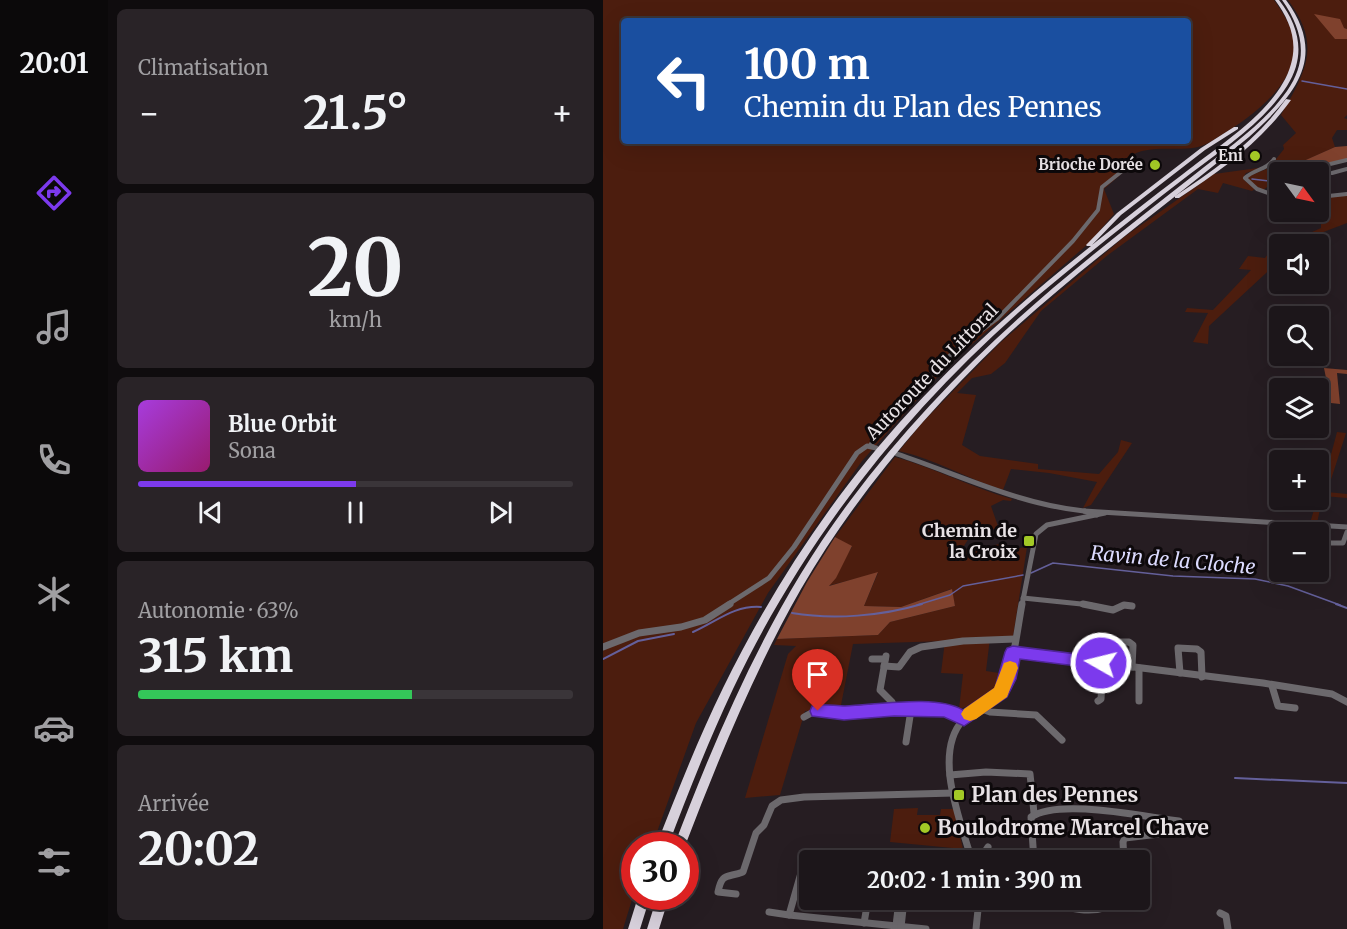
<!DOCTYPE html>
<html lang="fr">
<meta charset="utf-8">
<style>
:root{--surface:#1c161a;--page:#292327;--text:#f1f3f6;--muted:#a09fa2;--line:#3a3539;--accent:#7c3aed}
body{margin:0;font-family:Merriweather,serif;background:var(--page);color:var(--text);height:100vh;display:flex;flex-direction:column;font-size:22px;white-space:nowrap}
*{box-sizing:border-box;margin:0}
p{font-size:20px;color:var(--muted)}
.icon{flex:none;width:33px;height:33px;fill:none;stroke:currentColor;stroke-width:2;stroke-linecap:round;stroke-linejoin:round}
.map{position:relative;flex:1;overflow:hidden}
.details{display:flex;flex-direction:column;gap:9px;padding:9px;background:#0f0c0e;width:495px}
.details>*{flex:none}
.top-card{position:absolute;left:18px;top:18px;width:570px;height:126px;border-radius:6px;box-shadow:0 6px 24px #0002,0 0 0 2px var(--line);background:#1a4fa0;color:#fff;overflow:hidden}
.needle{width:39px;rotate:123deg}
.fabs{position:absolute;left:666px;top:162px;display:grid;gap:12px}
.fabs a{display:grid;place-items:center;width:60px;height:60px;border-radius:6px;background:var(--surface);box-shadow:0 6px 24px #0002,0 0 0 2px var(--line);font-size:30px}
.speed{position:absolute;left:18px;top:832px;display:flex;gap:12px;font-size:30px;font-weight:700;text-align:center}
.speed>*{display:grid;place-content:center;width:78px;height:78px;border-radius:50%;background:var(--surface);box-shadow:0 6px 24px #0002,0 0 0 2px var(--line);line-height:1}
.speed .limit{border:9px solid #d22;background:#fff;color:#111}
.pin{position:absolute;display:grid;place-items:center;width:51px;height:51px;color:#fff;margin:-62px -26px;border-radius:50% 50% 50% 0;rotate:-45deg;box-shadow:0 0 6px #0007}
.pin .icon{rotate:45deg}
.me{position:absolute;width:66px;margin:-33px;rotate:278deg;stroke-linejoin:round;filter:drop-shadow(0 0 4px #0008)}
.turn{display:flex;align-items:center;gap:21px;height:126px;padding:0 24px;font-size:27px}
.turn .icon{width:78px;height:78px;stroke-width:2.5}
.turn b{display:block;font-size:42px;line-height:51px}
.big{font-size:45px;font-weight:700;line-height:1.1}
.details .widget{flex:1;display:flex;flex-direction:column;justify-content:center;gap:9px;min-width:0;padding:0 21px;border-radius:9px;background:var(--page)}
.details .dial{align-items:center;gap:0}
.dial b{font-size:78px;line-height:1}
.song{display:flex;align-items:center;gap:18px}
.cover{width:72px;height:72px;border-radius:9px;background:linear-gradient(135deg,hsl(280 70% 55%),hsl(320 70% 35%))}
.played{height:6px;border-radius:3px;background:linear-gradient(90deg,var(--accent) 50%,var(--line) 50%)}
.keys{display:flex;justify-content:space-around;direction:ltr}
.heat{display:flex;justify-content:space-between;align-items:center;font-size:33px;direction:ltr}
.charge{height:9px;border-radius:4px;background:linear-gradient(90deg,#34c759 63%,var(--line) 0)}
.trip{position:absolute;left:196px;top:850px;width:351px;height:60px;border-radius:6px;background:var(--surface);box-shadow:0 6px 24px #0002,0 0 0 2px var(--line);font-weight:700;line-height:60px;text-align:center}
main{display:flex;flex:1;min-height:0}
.menu{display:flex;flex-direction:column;width:108px;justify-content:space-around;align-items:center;background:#0b090a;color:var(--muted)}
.menu .icon{width:42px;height:42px}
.menu .on{color:var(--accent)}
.menu b{font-size:27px;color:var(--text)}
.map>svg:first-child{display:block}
.green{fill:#4c1d0e;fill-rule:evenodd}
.forest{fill:#7f412d}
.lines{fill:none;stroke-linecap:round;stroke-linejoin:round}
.stream-far1{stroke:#64609b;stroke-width:1.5}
.stream{stroke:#64609b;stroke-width:2}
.minor-far2{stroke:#6c696d;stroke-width:4}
.minor-far1{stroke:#6c696d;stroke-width:5}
.minor{stroke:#6c696d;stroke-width:7}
.highway{fill:#d7d0db;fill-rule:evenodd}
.route{fill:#7c3aed;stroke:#51269a;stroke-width:1.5}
.slow{fill:#f59e0b}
.poi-dot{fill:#a3c926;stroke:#0d090b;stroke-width:2}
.labels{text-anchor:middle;stroke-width:6;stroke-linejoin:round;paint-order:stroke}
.far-poi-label{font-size:15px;font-weight:bold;fill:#e8e2e5;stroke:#0d090b;text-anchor:end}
.street-label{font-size:18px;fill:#e8e2e5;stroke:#0d090b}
.poi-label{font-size:18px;font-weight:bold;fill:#e8e2e5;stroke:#0d090b;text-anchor:end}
.water-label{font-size:20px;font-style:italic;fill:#dbdafe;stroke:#0d090b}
.near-poi-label{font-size:21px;font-weight:bold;fill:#e8e2e5;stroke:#0d090b;text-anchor:start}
</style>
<main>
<nav class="menu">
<b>20:01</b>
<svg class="icon on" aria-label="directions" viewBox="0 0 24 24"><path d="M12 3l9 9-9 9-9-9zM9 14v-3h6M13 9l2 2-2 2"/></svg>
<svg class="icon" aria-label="music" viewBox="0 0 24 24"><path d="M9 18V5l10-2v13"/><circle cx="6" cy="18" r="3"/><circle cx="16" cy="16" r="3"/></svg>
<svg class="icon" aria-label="phone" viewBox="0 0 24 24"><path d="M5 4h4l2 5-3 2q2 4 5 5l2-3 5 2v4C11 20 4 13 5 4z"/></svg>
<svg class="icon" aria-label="climate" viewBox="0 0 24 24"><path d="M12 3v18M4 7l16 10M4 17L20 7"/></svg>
<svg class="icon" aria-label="car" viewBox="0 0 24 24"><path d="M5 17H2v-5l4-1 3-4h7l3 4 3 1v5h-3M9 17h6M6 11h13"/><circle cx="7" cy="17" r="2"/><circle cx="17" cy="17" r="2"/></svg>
<svg class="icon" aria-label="filters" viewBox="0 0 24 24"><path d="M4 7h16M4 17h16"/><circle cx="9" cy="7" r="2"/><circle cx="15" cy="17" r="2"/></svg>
</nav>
<section class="details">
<div class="widget"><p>Climatisation</p>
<div class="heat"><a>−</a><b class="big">21.5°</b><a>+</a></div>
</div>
<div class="widget dial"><b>20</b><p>km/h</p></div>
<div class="widget">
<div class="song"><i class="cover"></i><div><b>Blue Orbit</b><p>Sona</p></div></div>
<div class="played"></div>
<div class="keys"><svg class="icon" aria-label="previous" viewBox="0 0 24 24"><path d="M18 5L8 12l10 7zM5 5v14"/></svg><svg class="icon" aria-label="pause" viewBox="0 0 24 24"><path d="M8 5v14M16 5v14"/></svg><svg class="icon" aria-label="next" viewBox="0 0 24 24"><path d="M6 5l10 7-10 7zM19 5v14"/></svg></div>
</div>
<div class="widget"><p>Autonomie · 63%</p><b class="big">315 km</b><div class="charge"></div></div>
<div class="widget"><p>Arrivée</p><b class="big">20:02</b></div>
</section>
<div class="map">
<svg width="744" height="929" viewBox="0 0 744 929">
<rect width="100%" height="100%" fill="#261d22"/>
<g class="green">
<path d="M0 0H671C680 13 691 29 692 45 692 85 650 116 620 134 612 139 604 145 595 147 572 152 545 143 524 158L523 170 501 189 511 214 485 244 345 365 259 461 165 593 93 723 49 846H32L31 893 20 929H0ZM21 21H585V141H21Z"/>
<path d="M685 0H744V29L741 28 732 39H744V115L741 118 744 119V130H734L729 138 732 147 679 171 681 172H676V179L660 190 650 185 644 177 666 168 681 149 680 145 693 133 678 115C703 71 719 45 685 0Z"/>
<path d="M662 167 643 173 641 176V180L652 189 649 191 620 183 615 193 595 189 505 255 438 311 402 363 388 374 369 378 354 393 373 395 359 445 377 456 435 464V469L496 474 515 452 518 440 529 443 488 505 480 508 494 482 446 473 408 469 400 490C365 479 332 459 296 451L319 423 397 343 521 237 611 174Z"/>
<path d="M744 195V223L689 244H682L718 228V219L710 212H716V198Z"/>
<path d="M676 247V261L606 326 605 344 590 342 605 313 582 312 584 308 610 310 648 270 636 269 645 256 662 258 667 251Z"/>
<path d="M734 432 743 433 724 492 744 494V498L720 496 714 523H707L714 500H716Z"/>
<path d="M292 457C332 468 369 488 409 499L408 501 400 500 388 506 396 529 371 530 359 549 372 551 399 543 409 549 424 547 410 637 387 638 383 671 402 674C393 697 379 702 356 709L360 674 338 673 342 641 250 644 237 710 202 711 177 795 142 798 185 654 193 646 171 645 174 639 275 635 287 622 352 606 348 589 298 607 261 606 275 573 224 586 249 547 232 537Z"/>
<path d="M315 808 314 815H337L338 809H351L360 849 287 842 291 809Z"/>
</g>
<g class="forest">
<path d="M711 14 737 19 741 28 744 29V39H732Z"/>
<path d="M744 146V160L695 172 678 171 732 147Z"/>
<path d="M721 368 744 370V374L734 373 737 404 728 403Z"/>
<path d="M232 537 249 546 233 578 226 586 275 572 261 606 298 607 349 589 352 606 287 622 275 635 174 639 204 582Z"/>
</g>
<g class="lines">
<g class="stream-far1">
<path d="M699 81 744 89"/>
<path d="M691 172 722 165"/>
<path d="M649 179 666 181 676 178"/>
<path d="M428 573 450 563 570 576 652 579 685 586 737 605"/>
<path d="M314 605 347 595 360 586 420 575"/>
</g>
<g class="stream">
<path d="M733 604 744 608"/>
<path d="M189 613C230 620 279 616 319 604"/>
<path d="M90 632C113 622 131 605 158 607"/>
<path d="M0 659 35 641 71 634"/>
<path d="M632 778 744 783"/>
</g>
<g class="minor-far2">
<path d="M671 159C664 170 651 169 642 178L654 189 676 197"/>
<path d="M723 165 744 160"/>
<path d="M729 173 744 169"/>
<path d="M716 197 744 194"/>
<path d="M350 352 394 319 470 241 495 210 499 187 528 164"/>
</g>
<g class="minor-far1">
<path d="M267 446 302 400 352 351"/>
<path d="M294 454C357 475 415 504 481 511"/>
<path d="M494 515 481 511 744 527"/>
<path d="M699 524 701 529 708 532"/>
<path d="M716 535 722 543H740L744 532"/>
<path d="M420 598 488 605"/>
<path d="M124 605 166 578 191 547 254 453 264 446 273 448"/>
<path d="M419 605 433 534 444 525 502 513"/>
<path d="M520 605H524"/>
</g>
<g class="minor">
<path d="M480 604 510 610 521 605 529 606"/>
<path d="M0 647 36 633 78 627 102 620 127 604"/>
<path d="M410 652 660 683 729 694 744 702"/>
<path d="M283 656 277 690 289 702 291 709"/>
<path d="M269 659H282"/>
<path d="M509 664 514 642H526L530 645 529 667"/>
<path d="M281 666 296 667 307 652 318 647 360 641 412 639"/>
<path d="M536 668V701"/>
<path d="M577 673 575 648 594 649 598 652 599 677"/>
<path d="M669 686 675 706 692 708"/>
<path d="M495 701 498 699 500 663"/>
<path d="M376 708 387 712 433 715 459 740"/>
<path d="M201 717 212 711 241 713 293 709 345 711 361 719"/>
<path d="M303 742 308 710"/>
<path d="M347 775 383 772 427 774 431 813"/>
<path d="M369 861C358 822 329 754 360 720 372 706 394 703 402 685 410 668 415 625 419 604"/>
<path d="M376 861 385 847"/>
<path d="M431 861 428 817C457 798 541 817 576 821"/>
<path d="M521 861 520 842 522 838 556 834 565 825 581 827"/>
<path d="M207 869 198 873 186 915 323 929"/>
<path d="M133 894 115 892C119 872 124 878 140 872L153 833 161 825 169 806 178 800 201 797 351 793"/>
<path d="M450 900C466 910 487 913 505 907L508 900"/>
<path d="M166 912 186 915"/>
<path d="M617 913 623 916 625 929"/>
<path d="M261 923 265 900"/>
<path d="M293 926 296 900"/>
<path d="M298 927 301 900"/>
<path d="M373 929 376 900"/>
</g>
<g class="highway">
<path d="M672 0H676C697 27 703 56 684 86 660 123 621 148 587 174 536 213 486 253 437 294 309 402 202 537 130 689 106 740 85 793 65 846H53C74 793 95 739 120 688 169 588 232 492 307 411 362 351 424 297 488 246H484L483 245 514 213 598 148 631 127H635V129L602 150 518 215 489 245C519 221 549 197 580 174 615 146 676 109 688 64 695 40 686 19 672 0Z"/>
<path d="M679 0H683C726 58 691 96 646 137 564 205 477 267 399 340 322 414 252 496 198 589 151 671 116 758 82 846H71C117 725 169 605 247 501 306 422 375 352 450 288 496 249 544 212 591 175 623 149 660 125 684 91 706 59 700 30 679 0Z"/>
<path d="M683 99 688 100C658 142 619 170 576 198H572V196C614 168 654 140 683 99Z"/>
<path d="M35 897H47L37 929H25Z"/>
<path d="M54 897H66L56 929H44Z"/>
</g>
</g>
<path class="route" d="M410 646 498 657 504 659 506 663 504 668 498 669 417 659 413 679 404 697 361 726 341 717 291 716 241 720 209 716 207 711 209 706C220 703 231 706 242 706 273 705 334 694 360 710L392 688 402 652 404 648Z"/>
<path class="slow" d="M407 661 413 663 415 668 404 697 373 719 367 721 361 719 358 714 361 709 391 688 401 663Z"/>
<g class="poi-dot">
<circle cx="652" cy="156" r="6"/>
<circle cx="552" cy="165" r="6"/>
<rect x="420" y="535" width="12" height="12" rx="3"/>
<rect x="350" y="789" width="12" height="12" rx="3"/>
<circle cx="322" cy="828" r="6"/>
</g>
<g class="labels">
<g class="far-poi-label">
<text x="640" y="161">Eni</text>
<text x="540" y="170">Brioche Dorée</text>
</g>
<g class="street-label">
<text transform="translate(329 372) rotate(-46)" y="6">Autoroute du Littoral</text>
</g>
<g class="poi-label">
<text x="414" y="537">Chemin de<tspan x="414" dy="21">la Croix</tspan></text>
</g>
<g class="water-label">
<text transform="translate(570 560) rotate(5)" y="7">Ravin de la Cloche</text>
</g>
<g class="near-poi-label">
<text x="368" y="802">Plan des Pennes</text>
<text x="334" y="835">Boulodrome Marcel Chave</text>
</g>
</g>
</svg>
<div class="fabs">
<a><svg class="needle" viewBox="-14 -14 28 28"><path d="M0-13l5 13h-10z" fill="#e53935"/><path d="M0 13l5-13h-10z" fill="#a09fa2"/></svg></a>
<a><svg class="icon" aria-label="sound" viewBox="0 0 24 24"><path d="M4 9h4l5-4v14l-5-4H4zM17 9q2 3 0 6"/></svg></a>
<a><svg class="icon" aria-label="search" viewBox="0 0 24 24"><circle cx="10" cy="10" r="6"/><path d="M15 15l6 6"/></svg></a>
<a><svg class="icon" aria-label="layers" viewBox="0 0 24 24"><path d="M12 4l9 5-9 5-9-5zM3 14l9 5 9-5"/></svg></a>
<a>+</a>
<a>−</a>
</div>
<div class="speed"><div class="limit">30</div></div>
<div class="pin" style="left:215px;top:711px;background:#d93025"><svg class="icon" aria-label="arrive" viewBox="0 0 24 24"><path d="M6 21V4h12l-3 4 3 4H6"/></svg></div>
<svg class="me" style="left:498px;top:663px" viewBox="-20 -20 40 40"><circle r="17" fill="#7c3aed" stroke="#fff" stroke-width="3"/><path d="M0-11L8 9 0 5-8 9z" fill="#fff"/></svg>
<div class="trip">20:02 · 1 min · 390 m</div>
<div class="top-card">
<div class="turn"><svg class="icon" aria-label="left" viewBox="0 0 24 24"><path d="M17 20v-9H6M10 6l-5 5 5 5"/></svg><div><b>100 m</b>Chemin du Plan des Pennes</div></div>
</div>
</div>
</main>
